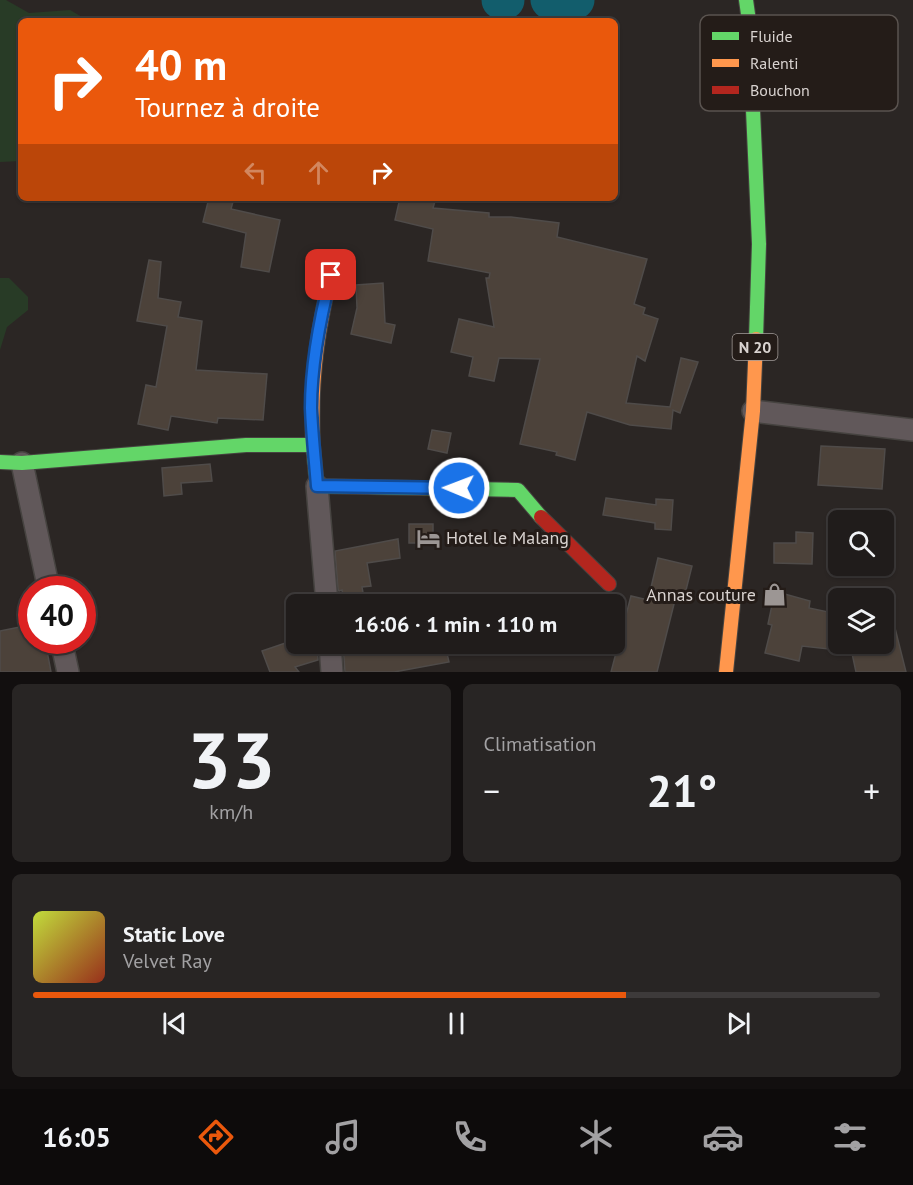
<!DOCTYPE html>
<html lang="fr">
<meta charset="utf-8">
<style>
:root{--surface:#201c1b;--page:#282524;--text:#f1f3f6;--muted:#a2a1a3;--line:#3d3a3a;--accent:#ea580c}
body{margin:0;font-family:"PT Sans",sans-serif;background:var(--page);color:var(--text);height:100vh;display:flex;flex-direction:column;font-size:22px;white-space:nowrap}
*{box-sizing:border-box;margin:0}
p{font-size:20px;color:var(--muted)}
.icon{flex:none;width:33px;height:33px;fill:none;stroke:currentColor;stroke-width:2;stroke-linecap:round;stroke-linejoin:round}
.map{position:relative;height:672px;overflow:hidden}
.details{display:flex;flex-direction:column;gap:12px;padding:12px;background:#120f0f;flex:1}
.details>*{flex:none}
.hud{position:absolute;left:18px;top:18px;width:600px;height:183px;border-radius:9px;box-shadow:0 2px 4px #0004,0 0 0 2px var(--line);background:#ea580c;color:#fff;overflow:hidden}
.controls{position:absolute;left:828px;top:510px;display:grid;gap:12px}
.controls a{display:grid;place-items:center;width:66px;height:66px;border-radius:9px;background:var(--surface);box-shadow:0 2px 4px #0004,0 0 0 2px var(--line);font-size:30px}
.speed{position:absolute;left:18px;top:576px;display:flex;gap:12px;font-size:30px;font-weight:700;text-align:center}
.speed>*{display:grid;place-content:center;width:78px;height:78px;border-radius:50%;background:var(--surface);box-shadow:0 2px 4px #0004,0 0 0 2px var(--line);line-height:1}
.speed .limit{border:9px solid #d22;background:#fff;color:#111}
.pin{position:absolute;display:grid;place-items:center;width:51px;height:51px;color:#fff;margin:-26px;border-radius:12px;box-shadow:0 3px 9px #0006}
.me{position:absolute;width:66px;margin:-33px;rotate:271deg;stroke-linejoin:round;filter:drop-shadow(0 0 4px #0008)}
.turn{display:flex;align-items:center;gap:21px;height:126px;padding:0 18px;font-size:27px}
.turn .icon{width:78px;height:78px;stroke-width:2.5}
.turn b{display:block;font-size:42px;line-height:51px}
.lanes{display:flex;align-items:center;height:57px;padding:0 18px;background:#0003;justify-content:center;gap:30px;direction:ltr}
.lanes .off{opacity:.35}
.big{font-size:45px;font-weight:700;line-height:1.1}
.details .tile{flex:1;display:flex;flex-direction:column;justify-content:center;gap:9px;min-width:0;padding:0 21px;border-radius:9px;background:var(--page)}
.details .dial{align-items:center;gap:0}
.dial b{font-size:78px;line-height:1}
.song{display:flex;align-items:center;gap:18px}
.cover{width:72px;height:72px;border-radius:9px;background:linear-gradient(135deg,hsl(70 70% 55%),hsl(10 70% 35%))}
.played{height:6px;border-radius:3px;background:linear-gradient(90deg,var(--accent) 70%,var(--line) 70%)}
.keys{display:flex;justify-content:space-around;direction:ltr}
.heat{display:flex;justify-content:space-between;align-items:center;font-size:33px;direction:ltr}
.details .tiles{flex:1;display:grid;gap:12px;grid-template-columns:1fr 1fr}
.tile:last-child{grid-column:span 2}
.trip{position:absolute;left:286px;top:594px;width:339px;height:60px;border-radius:9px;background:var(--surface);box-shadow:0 2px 4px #0004,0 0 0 2px var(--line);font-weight:700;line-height:60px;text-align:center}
.dock{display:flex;height:96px;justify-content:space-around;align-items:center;background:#0d0b0b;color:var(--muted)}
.dock .icon{width:42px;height:42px}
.dock .on{color:var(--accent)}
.dock b{font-size:27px;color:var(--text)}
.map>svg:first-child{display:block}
.green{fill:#283b26}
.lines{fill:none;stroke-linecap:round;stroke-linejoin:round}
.river{stroke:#125d6c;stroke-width:39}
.building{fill:#4c423a;stroke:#4f4b49;stroke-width:1.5}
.street-casing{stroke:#464340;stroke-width:24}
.fast-casing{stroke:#464340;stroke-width:16}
.slow-casing{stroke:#464340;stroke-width:16}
.jam-casing{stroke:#464340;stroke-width:16}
.street{stroke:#61585a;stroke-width:21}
.fast{stroke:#63d668;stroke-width:14}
.slow{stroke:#ff974d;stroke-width:14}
.jam{stroke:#b3261e;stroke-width:14}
.route-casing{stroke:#114b97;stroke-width:15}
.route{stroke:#1a73e8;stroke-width:10}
.labels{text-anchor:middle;stroke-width:6;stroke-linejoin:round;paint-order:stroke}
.shield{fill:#241c18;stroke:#a39c99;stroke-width:1.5}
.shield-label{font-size:16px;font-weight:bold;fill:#d9d3d0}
.poi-label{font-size:18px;fill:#d9d3d0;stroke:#241c18;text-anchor:start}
.key{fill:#241c18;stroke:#5a534f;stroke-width:1.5}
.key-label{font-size:16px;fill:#d9d3d0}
</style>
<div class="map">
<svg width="913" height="672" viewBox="0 0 913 672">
<rect width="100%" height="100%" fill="#2b2624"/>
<g class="green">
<path d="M0 0H6L29 13 70 10 89 21H21V161L0 162Z"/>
<path d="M0 278H9L28 297V310L7 327 0 350Z"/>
</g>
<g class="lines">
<g class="river">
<path d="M501 0H505"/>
<path d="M550 0 559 6 566 5 575 0"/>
</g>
</g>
<g class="building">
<path d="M209 198H234L231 209 280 220 269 272 241 267 246 233 203 222Z"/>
<path d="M400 198H421L435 201 433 208 489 213V217H511L559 223 557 237 647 259 634 304 645 308 643 314 658 319 645 361 637 356 626 403 670 407 681 358 698 362 680 413 673 410 671 429 630 425 587 412 575 460 556 455 557 452 520 444 540 359 499 358 494 381 469 376 473 357 451 352 459 319 494 327 486 278H489L490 273 428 261 433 229 395 220Z"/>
<path d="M149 260 161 262 158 298 181 302 178 317 202 321 196 370 267 374 263 420 218 418 217 423 171 416 168 430 138 424 146 385 156 387 167 326 137 321Z"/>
<path d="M383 283 385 323 395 325 391 343 351 334 357 308 356 285Z"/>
<path d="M432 430 451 433 447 453 428 449Z"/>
<path d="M821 446 885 449 882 489 818 485Z"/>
<path d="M210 464 212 481 181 483 182 494 164 496 162 468Z"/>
<path d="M606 498 656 505V499L673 500 671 530 655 529V523L603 515Z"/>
<rect x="409" y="524" width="24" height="19"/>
<path d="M796 532 813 533 812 564 774 563V543H796Z"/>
<path d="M398 539 400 558 367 563 371 586 362 587 365 604H345L342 590 339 591 338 589 335 551Z"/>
<path d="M658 558 692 566 683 602 675 600 657 672H611L631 596 648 600Z"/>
<path d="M781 593 810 601 809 608 838 614V650L802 646 799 661 765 653 772 625 768 624 772 605 777 607Z"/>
<path d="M884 608H890L906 672H856L850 644H884Z"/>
<path d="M25 626V631L32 630V640H45L51 672H0V631Z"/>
<path d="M297 639V644H317L318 660 295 667 299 672H270L262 651Z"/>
<path d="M343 644H394L396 654 445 645 449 662 394 672H345Z"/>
</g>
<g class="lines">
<defs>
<g id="street">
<path d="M753 411 913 430"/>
<path d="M22 463 49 590"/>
<path d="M317 486 327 604"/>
<path d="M61 640 68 672"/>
<path d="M330 644 332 672"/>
</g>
<g id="fast">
<path d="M746 0 749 21 759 244 756 339"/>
<path d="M0 462 22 463 246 445H313L317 486 518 490 541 517"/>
</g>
<g id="slow">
<path d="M313 445C310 375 318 325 335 257"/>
<path d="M726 672 753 411 756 339"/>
</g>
<path id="jam" d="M541 517 609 584"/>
</defs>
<use href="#street" class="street-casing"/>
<use href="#fast" class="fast-casing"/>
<use href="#slow" class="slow-casing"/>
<use href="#jam" class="jam-casing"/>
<use href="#street" class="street"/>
<use href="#fast" class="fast"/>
<use href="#slow" class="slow"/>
<use href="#jam" class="jam"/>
</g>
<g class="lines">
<defs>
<path id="route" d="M331 275C320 318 311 362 311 408 312 434 315 460 317 486L459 488"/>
</defs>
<use href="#route" class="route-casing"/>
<use href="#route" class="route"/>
</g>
<defs>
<symbol id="hotel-bare" viewBox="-9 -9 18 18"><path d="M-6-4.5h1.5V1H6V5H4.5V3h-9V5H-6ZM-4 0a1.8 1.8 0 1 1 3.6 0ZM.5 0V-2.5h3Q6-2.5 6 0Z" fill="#9c9694" stroke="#241c18" stroke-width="2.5" paint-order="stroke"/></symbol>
<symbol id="shop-bare" viewBox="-9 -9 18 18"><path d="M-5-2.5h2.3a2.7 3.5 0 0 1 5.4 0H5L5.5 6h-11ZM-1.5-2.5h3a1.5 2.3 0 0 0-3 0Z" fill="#9c9694" stroke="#241c18" stroke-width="2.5" paint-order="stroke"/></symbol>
</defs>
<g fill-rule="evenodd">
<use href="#hotel-bare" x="412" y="522" width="33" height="33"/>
<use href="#shop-bare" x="758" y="578" width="33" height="33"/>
</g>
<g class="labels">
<rect class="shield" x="732.5" y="334" width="45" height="26" rx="4.5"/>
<g class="shield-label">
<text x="755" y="353">N 20</text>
</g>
<g class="poi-label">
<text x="446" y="544">Hotel le Malang</text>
<text x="756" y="601" text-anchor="end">Annas couture</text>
</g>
</g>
<rect x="700" y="15" width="198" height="96" rx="9" class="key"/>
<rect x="712" y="32" width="27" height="8" fill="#63d668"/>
<rect x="712" y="59" width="27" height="8" fill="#ff974d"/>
<rect x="712" y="86" width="27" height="8" fill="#b3261e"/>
<g class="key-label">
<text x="750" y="42">Fluide</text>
<text x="750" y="69">Ralenti</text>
<text x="750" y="96">Bouchon</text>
</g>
</svg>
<div class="controls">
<a><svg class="icon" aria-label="search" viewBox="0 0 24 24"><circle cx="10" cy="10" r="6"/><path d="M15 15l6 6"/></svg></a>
<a><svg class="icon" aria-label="layers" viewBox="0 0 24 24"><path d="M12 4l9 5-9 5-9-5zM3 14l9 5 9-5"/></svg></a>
</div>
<div class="speed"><div class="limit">40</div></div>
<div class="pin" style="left:331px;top:275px;background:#d93025"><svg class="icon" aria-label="arrive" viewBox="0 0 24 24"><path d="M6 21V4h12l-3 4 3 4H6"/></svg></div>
<svg class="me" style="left:459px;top:488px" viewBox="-20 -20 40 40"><circle r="17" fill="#1a73e8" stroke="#fff" stroke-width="3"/><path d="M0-11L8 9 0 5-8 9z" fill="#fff"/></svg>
<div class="trip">16:06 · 1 min · 110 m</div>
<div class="hud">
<div class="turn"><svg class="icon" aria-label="right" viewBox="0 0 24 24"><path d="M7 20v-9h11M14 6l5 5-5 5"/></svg><div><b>40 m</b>Tournez à droite</div></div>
<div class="lanes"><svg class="icon off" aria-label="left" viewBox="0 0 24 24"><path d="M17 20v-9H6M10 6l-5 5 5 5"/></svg><svg class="icon off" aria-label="ahead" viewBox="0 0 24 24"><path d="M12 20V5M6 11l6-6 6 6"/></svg><svg class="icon" aria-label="right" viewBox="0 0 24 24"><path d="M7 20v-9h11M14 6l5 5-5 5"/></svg></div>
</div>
</div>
<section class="details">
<div class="tiles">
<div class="tile dial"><b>33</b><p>km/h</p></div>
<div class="tile"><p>Climatisation</p>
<div class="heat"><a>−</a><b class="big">21°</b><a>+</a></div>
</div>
<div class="tile">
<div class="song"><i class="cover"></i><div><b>Static Love</b><p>Velvet Ray</p></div></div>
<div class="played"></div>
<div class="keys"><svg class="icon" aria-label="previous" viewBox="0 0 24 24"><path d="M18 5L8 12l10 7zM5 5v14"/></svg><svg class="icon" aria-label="pause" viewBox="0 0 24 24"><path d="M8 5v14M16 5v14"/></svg><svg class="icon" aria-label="next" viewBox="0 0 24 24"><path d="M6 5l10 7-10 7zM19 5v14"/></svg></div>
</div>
</div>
</section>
<nav class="dock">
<b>16:05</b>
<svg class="icon on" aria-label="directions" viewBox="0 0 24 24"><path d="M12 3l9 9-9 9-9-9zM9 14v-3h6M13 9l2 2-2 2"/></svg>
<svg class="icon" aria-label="music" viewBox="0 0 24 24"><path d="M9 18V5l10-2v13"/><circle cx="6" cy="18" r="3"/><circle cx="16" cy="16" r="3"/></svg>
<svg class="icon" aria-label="phone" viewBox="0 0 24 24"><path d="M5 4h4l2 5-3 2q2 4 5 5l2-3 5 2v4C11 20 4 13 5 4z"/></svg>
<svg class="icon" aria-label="climate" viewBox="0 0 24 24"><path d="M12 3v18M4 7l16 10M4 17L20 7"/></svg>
<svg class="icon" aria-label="car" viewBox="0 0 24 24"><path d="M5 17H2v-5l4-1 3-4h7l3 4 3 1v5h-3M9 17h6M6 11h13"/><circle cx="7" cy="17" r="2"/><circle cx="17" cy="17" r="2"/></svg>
<svg class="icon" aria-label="filters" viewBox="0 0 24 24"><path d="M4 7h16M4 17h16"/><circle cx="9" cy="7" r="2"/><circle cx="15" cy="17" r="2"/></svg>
</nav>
